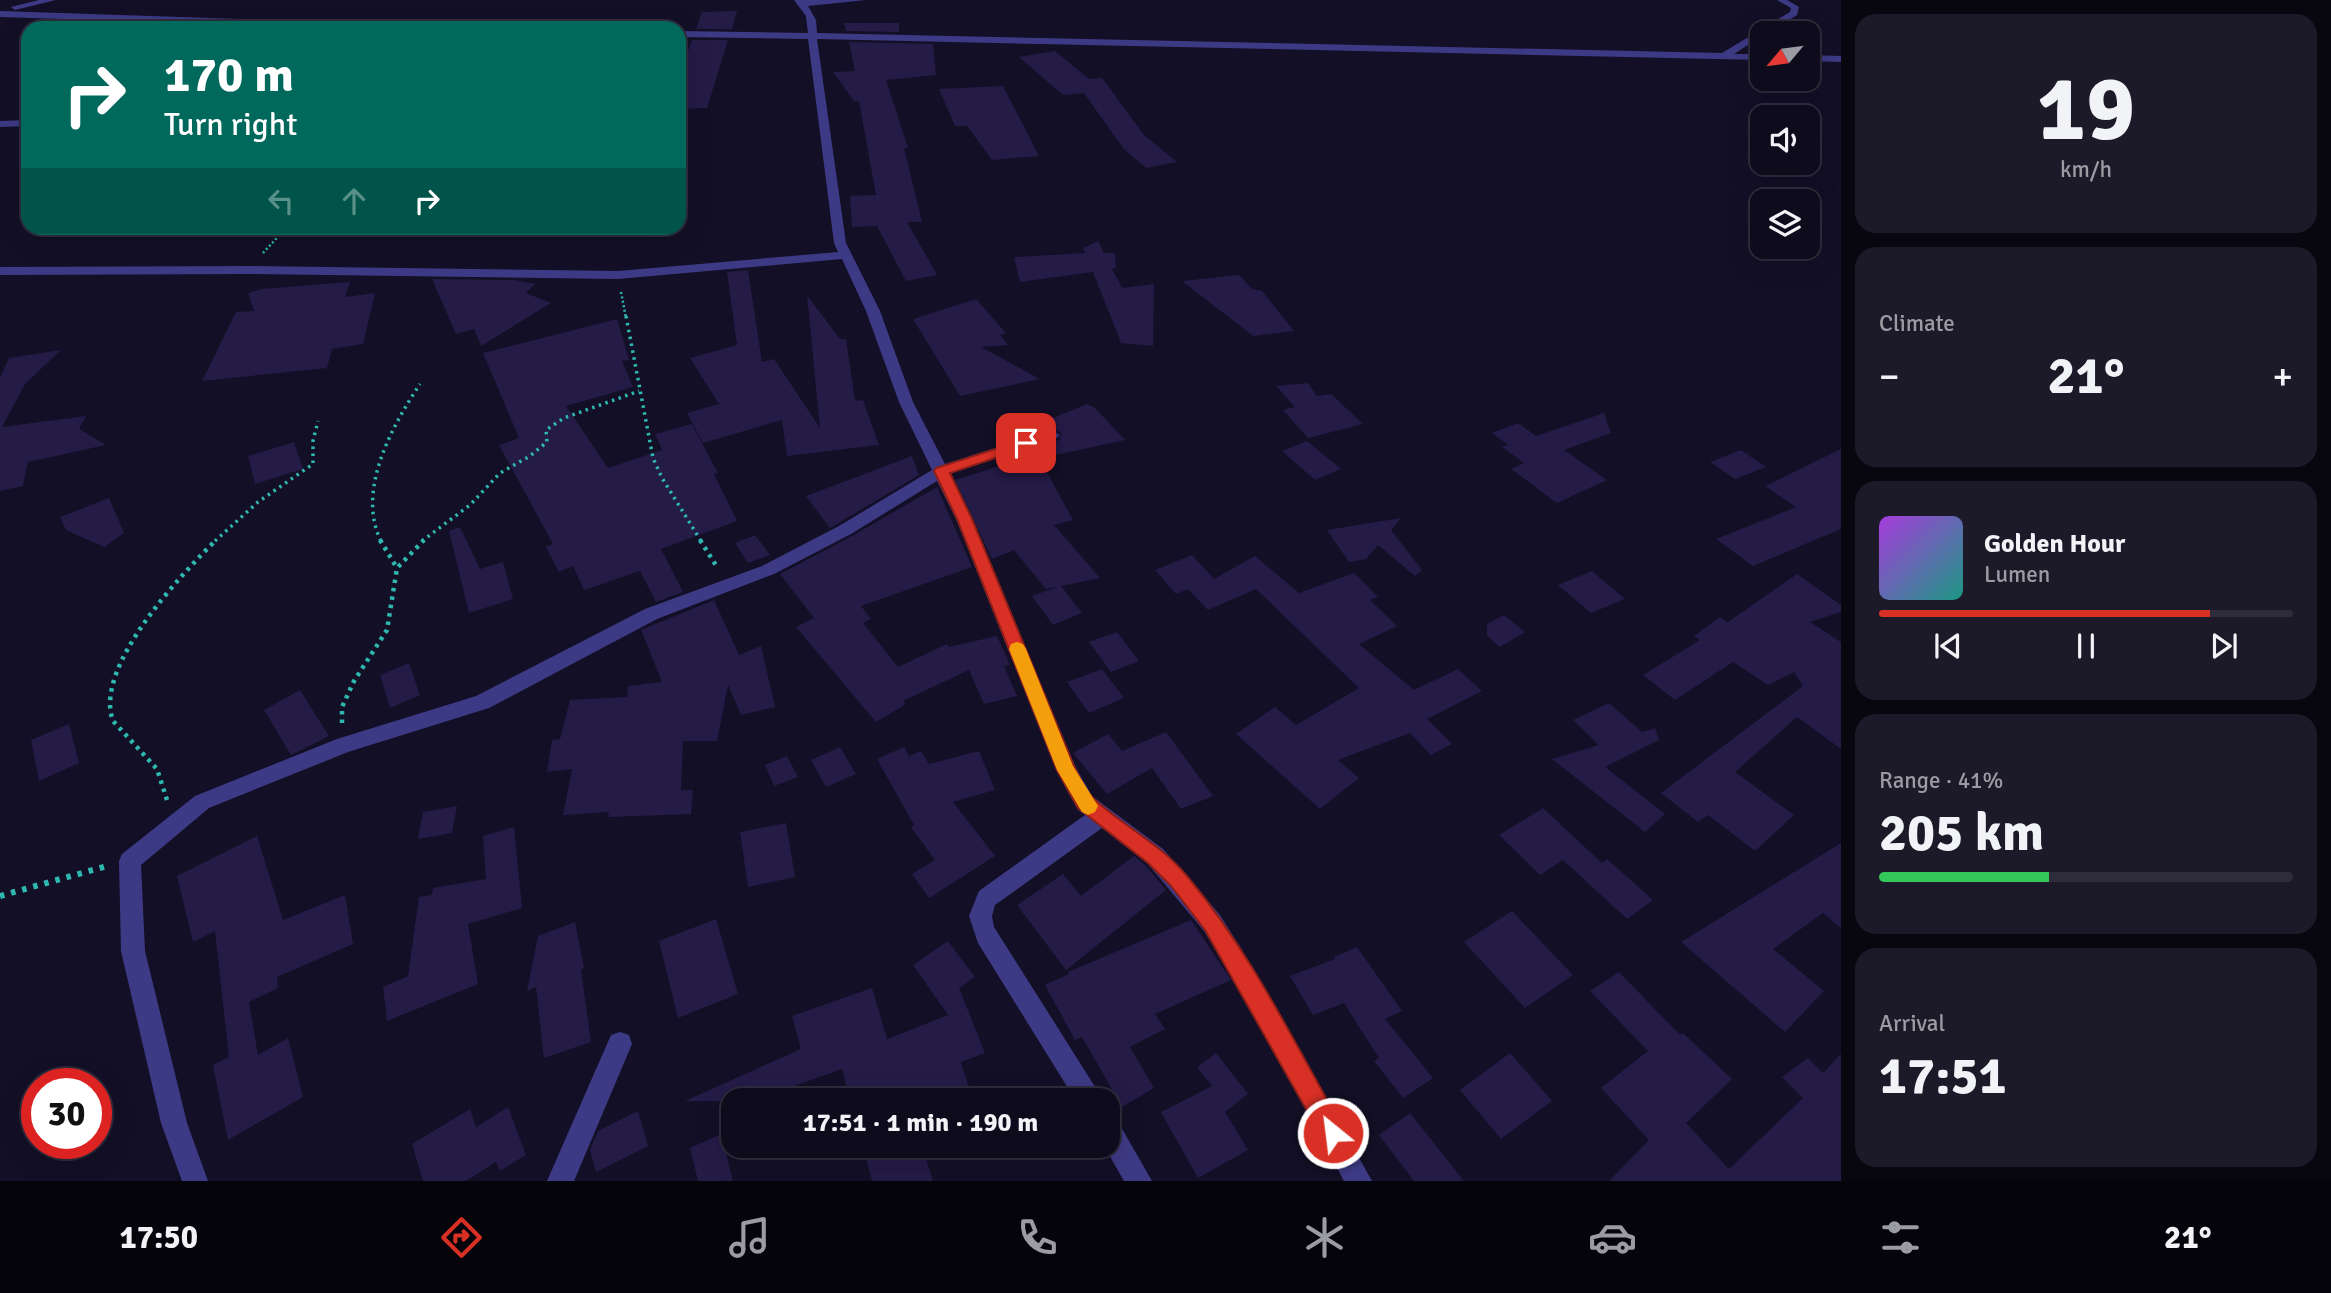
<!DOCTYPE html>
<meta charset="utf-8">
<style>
:root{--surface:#0e0b1c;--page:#1c1929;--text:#f1f3f6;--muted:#9b9ba3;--line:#2e2b3b;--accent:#d93025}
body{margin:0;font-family:Signika,sans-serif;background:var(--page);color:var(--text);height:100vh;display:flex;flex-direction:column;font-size:26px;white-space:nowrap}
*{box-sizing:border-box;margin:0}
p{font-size:23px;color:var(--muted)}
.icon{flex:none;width:38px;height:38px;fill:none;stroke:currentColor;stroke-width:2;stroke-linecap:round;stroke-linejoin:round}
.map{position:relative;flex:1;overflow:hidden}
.panel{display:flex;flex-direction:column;gap:14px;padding:14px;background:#08060f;width:490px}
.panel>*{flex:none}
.hud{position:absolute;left:21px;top:21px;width:665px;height:214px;border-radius:21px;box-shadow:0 7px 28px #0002,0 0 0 2px var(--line);background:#00695c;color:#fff;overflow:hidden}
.needle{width:46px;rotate:241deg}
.tools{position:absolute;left:1750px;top:21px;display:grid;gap:14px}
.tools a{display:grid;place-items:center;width:70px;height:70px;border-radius:14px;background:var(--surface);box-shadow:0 7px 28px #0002,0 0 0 2px var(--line);font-size:35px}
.speed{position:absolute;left:21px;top:1068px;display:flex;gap:14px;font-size:35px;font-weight:700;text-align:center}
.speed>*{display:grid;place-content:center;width:91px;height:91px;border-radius:50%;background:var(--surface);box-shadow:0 7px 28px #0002,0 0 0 2px var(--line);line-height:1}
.speed .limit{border:10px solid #d22;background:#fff;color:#111}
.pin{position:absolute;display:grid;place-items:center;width:60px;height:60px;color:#fff;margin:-30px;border-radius:14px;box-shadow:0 4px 10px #0006}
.me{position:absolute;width:77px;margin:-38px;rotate:331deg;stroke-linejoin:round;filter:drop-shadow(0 0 5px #0008)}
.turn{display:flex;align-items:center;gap:24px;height:147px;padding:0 28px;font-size:32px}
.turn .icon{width:91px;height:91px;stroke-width:2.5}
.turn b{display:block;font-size:49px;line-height:60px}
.lanes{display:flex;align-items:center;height:66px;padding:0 28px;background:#0003;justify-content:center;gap:35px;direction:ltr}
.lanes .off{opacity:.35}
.big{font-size:52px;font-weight:700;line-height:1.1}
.panel .widget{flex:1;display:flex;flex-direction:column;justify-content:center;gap:10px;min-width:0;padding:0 24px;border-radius:21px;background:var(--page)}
.panel .dial{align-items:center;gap:0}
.dial b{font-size:91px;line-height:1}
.song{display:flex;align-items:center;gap:21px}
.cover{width:84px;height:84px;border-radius:10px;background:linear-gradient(135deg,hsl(280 70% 55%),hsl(170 70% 35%))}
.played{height:7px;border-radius:4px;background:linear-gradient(90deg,var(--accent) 80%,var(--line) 80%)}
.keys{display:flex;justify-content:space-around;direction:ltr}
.heat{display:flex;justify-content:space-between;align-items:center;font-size:38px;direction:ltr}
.charge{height:10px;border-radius:5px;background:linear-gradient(90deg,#34c759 41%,var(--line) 0)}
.trip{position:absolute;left:721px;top:1088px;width:399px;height:70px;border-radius:21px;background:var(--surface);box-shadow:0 7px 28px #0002,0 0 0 2px var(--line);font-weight:700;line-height:70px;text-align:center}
.tabs{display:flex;height:112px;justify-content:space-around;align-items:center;background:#06040b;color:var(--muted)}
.tabs .icon{width:49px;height:49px}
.tabs .active{color:var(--accent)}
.tabs b{font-size:32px;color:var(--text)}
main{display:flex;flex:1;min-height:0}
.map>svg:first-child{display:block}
.building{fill:#241b47}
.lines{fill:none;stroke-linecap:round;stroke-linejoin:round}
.path-far3{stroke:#2fb8b0;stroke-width:2.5;stroke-dasharray:2 2.5;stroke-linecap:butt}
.path-far2{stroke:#2fb8b0;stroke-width:3.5;stroke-dasharray:2.5 4.5;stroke-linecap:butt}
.path-far1{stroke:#2fb8b0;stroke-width:4.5;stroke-dasharray:3.5 5;stroke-linecap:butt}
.path{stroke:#2fb8b0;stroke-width:6;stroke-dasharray:4.5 7;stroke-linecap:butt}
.minor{fill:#3d3a85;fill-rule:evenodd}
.route{fill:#d93025;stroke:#8d1f18;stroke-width:2}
.slow{fill:#f59e0b}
</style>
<main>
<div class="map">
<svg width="1841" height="1181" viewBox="0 0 1841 1181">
<rect width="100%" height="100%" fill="#130f26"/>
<g class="building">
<path d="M737 11 732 29H696L702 12Z"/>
<path d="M844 23H899V32L846 31Z"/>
<path d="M692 40H728L707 108 679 109V76Z"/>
<path d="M849 42 933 44 936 75 886 80 908 148H904L922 222H907L937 275 906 281 877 226 852 227 850 196 876 195 859 101H854L833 72 855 71Z"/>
<path d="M1055 51 1089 79 1102 78 1144 135 1177 162 1146 168 1123 148 1084 93 1063 95 1019 57Z"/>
<path d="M1003 86 1039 156 992 160 967 126H955L939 89Z"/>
<path d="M1098 241 1104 253H1115L1116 268 1112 269 1122 288 1154 284 1153 346 1121 343 1093 272 1020 282 1014 257 1085 253 1083 248Z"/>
<path d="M748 270 762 362 774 359 820 428 807 295 840 339H846L855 401 863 400 879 445 787 456 782 420 703 443 687 413 719 404 690 358 737 345 727 272Z"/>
<path d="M1239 275 1252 289 1262 291 1294 331 1253 336 1182 281Z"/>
<path d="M432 279 515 280 535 284 526 293 551 303 481 346 474 329 456 334Z"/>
<path d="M350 282 345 297 375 293 363 344 332 349 327 368 202 381 236 312 254 311 248 293 262 289Z"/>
<path d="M976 299 1006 333 1000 335 1008 345 981 347 1040 379 960 396 913 319Z"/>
<path d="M617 319 629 360 622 361 633 387 566 406 608 468 662 450 655 434 692 424 718 473 714 474 737 521 661 549 683 592 656 602 640 571 584 590 573 566 559 572 546 547 553 544 499 445 519 438 483 353Z"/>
<path d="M61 350 25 384 2 427 86 416 79 429 106 445 28 462 23 486 0 491V378L9 358Z"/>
<path d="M1308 383 1317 396 1331 394 1363 424 1308 438 1283 410 1295 407 1276 386Z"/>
<path d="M1087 404 1095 408 1125 440 1051 456 1042 446 1059 440 1061 433 1051 427 1031 434 1027 429Z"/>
<path d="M1604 413 1611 433 1564 450 1607 480 1557 503 1511 469 1524 463 1502 447 1508 445 1492 433 1518 423 1536 436Z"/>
<path d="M1307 441 1341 469 1315 480 1282 451Z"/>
<path d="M294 442 303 469 255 484 248 456Z"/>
<path d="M1841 449V529L1753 566 1716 539 1796 507 1765 486Z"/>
<path d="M1741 450 1766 467 1735 479 1710 462Z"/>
<path d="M1037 454 1073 520 1054 525 1100 578 1061 586 1082 613 1053 625 1032 596 1057 587 1046 589 1014 550 992 559 955 480Z"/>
<path d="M912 456 919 475 830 528 806 496Z"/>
<path d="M937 487 972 567 861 606 871 619 863 623 898 667 947 644 949 647 997 636 1010 665 1004 666 1017 696 984 704 969 670 903 701 906 704 876 722 796 627 814 618 780 574 852 536Z"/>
<path d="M109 498 124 533 104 547 66 530 60 517Z"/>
<path d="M1401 518 1391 530 1422 570 1415 576 1378 545 1366 559 1349 562 1327 530Z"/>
<path d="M460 527 480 569 503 562 513 599 469 613 449 531Z"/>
<path d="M755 535 770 555 748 563 735 543Z"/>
<path d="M1192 555 1214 579 1255 556 1299 593 1354 573 1378 597 1370 600 1397 626 1359 644 1414 690 1458 669 1482 691 1427 719 1452 744 1431 755 1410 733 1338 760 1359 778 1320 809 1236 734 1275 707 1296 725 1359 688 1256 589 1208 610 1188 589 1176 594 1155 570Z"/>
<path d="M1592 571 1625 599 1591 613 1558 585Z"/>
<path d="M1797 574 1841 605V612L1810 622 1841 642V749L1797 717 1735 772 1794 815 1755 851 1708 815 1698 822 1661 793 1803 686 1794 672 1768 685 1733 662 1675 700 1643 675 1700 640 1694 636 1720 617 1728 622Z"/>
<path d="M714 600 739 655 761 646 775 707 741 715 728 685 717 741H683L681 790H693L691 814 608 817 609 812 563 815 572 769 547 772 552 740 560 739 570 700 627 697 628 686 662 682 641 630Z"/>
<path d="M1504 615 1525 632 1500 647 1487 636V624Z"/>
<path d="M1117 632 1139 661 1111 672 1089 642Z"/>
<path d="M409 663 420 695 390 708 380 675Z"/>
<path d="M1102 669 1124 698 1089 713 1067 682Z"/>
<path d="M300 690 329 736 291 755 264 710Z"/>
<path d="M1609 703 1642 732 1655 728 1659 740 1605 767 1665 814 1645 832 1552 759 1599 745 1573 720Z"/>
<path d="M69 724 79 763 39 781 31 740Z"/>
<path d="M1166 732 1213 796 1181 809 1152 768 1107 794 1073 753 1108 734 1122 751Z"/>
<path d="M840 747 856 774 826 787 811 760Z"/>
<path d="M904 747 909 756 921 751 929 764 979 751 995 790 953 802 995 856 929 898 912 874 935 860 911 827 914 825 877 759Z"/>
<path d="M787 756 798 777 774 786 765 765Z"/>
<path d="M457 806 452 833 418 839 423 812Z"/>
<path d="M1543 808 1602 863 1607 859 1653 900 1627 919 1563 860 1540 875 1499 835Z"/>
<path d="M786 823 795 877 748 887 740 832Z"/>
<path d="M514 827 522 908 468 924 478 984 387 1021 383 987 408 976 419 897 432 895 433 888 486 879 483 836Z"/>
<path d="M257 836 283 920 345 895 353 944 277 977 278 988 249 1002 258 1055 288 1038 303 1097 228 1140 213 1065 229 1057 215 931 193 942 177 876Z"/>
<path d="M1841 843V928L1823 913 1773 949 1824 991 1785 1032 1681 942Z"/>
<path d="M1134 856 1145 865 1166 890 1066 970 1017 905 1063 874 1081 896Z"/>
<path d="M1512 911 1573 975 1525 1008 1464 942Z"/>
<path d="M716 919 738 994 678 1018 659 941Z"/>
<path d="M1191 920 1231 980 1155 1014 1165 1029 1130 1047 1154 1088 1122 1107 1082 1037 1075 1040 1045 985 1069 974 1068 972Z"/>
<path d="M575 922 584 968 581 970 591 1042 544 1058 536 987 527 991 538 936Z"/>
<path d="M948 941 975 977 959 988 985 1053 961 1062 973 1101H850L842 1069 774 1093 777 1101H685L801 1049 792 1016 872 988 887 1039 948 1015 913 965Z"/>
<path d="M1357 947 1402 1011 1385 1019 1433 1078 1403 1098 1374 1061 1379 1058 1344 1003 1313 1015 1290 976 1335 959 1334 957Z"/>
<path d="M1619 972 1680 1035 1683 1033 1732 1079 1686 1123 1729 1169 1803 1098 1782 1077 1808 1058 1823 1073 1841 1054V1181H1609L1649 1140 1601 1088 1648 1051 1590 991Z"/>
<path d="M1216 1053 1248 1094 1225 1112 1248 1150 1198 1178 1161 1112 1212 1086 1197 1067Z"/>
<path d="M1510 1053 1552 1101 1501 1139 1460 1090Z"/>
<path d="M508 1107 526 1155 500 1171 496 1162 466 1181H423L412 1144 470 1109 476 1127Z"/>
<path d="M638 1111 648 1146 596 1172 590 1150 598 1131Z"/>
<path d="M1410 1113 1464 1181H1414L1379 1135Z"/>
<path d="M721 1134 733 1181H698L690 1148Z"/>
<path d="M863 1146H922L933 1181H872Z"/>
</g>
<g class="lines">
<g class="path-far3">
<path d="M263 253 286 228"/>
<path d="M621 292 626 318"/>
</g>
<g class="path-far2">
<path d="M626 316 653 458 662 478 701 541"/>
<path d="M215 541 258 502 313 464V441L318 421"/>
<path d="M381 541C356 491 392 426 420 384"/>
<path d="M422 541 470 505 500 473 530 456 547 442 546 430 564 418 639 391"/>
</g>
<g class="path-far1">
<path d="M380 540 397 568"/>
<path d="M700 540 717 567"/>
<path d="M342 723V707L354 681 387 630 397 568 424 540"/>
<path d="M167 800 157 769 113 721C93 667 181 575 216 540"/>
</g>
<path class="path" d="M0 896 107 866"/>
<g class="minor">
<path d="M39 0H56L15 10 11 7Z"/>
<path d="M794 0H866L808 6 816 20 817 33 1722 53 1790 12 1791 8 1777 0H1787L1799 7 1797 15 1767 33H1762V36L1734 54H1762V60L817 39 846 243 880 311 913 402 945 464 1052 430 1060 435 1057 438 949 474 972 519 1075 766 1092 796 1163 849 1220 915 1255 971 1372 1181H1344L1239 987 1204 931 1147 863 1102 828 995 905 992 916 994 927 1104 1101H1076L978 943 969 916 979 891 1085 815 1078 810 1056 770 956 519 937 481 851 534 774 574 657 619 489 708 348 752 209 808 141 865 145 951 187 1123 208 1181H182L161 1123 121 951 119 861 122 854 195 796 337 739 476 696 645 609 762 566 839 526 932 470 899 402 866 311 842 259 618 279 248 274 0 275V267L248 266 618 271 838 252 834 243 808 39 679 37V31L808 33 806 16Z"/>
<path d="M0 11 421 25 425 28H343L0 17Z"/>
<path d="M1808 55 1841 56V62L1808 61Z"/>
<path d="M28 120V126L0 127V121Z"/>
<path d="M620 1032 629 1035 632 1044 574 1181H547L611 1035Z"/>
<path d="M1108 1116 1117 1120 1152 1181H1124L1104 1146H1108Z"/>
</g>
</g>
<path class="route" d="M1026 439 1031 440V446L950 473 972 519 1074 766C1079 776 1085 790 1093 798 1123 826 1161 844 1187 876 1250 951 1293 1040 1341 1125L1344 1133 1341 1141 1333 1145 1324 1141 1205 930 1171 886 1148 863 1078 808 1057 770 957 519 934 471 936 468Z"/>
<path class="slow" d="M1017 642 1023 644 1026 649 1073 766 1098 806 1095 812 1088 815 1082 812 1057 770 1009 649 1011 644Z"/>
</svg>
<div class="tools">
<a><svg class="needle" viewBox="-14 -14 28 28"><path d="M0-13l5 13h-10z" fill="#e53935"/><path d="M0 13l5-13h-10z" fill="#9b9ba3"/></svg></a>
<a><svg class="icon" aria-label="sound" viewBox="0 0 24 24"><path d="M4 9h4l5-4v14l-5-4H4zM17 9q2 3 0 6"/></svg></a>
<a><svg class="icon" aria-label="layers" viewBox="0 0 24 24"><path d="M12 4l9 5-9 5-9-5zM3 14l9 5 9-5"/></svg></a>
</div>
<div class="speed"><div class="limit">30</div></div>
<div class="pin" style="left:1026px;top:443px;background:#d93025"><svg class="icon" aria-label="arrive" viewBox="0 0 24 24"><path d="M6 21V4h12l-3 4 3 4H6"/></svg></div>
<svg class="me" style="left:1333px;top:1133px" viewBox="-20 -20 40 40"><circle r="17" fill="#d93025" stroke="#fff" stroke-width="3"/><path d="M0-11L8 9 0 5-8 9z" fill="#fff"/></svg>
<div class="trip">17:51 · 1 min · 190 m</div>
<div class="hud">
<div class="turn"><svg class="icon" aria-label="right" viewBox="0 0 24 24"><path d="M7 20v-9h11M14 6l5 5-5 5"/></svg><div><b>170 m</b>Turn right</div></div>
<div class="lanes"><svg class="icon off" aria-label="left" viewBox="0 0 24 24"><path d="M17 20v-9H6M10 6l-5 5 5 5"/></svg><svg class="icon off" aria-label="ahead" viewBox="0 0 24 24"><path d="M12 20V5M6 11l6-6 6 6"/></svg><svg class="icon" aria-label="right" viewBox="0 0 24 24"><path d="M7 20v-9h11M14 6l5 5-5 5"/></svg></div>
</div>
</div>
<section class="panel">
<div class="widget dial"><b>19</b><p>km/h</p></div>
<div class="widget"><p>Climate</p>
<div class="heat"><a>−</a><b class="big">21°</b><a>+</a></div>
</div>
<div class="widget">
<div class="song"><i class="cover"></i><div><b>Golden Hour</b><p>Lumen</p></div></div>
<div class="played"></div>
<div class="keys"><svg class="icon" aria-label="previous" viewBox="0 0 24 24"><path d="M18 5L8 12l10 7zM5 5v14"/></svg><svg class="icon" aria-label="pause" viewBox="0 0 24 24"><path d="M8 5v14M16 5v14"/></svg><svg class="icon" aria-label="next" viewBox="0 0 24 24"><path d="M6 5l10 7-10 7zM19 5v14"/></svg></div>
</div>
<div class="widget"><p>Range · 41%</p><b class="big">205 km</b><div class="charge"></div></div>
<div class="widget"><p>Arrival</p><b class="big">17:51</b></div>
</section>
</main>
<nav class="tabs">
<b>17:50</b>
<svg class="icon active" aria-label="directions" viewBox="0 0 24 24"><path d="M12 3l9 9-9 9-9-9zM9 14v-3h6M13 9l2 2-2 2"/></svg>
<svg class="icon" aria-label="music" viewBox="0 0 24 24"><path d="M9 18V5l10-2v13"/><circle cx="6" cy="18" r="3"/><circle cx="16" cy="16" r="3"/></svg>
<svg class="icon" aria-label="phone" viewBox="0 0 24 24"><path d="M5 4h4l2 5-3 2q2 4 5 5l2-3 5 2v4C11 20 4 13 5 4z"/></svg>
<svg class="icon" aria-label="climate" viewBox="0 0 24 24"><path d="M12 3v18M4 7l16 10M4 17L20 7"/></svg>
<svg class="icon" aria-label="car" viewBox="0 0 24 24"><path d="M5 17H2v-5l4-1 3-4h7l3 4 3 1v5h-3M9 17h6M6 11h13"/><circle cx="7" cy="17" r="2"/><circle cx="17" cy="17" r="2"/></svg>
<svg class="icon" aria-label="filters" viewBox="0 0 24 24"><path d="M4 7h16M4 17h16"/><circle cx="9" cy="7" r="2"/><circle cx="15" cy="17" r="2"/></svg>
<b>21°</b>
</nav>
